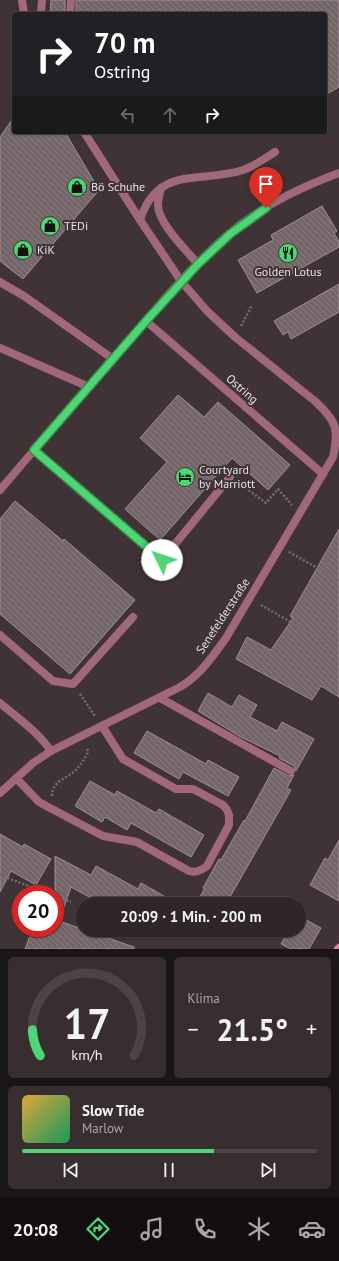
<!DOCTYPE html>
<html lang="de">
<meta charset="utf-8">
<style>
:root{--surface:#302628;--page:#382e30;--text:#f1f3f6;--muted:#a8a5a8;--line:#4b4345;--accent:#4ed675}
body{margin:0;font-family:"PT Sans",sans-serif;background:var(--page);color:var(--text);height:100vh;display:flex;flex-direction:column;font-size:15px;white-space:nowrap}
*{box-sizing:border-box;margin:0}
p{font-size:13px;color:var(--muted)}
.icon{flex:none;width:22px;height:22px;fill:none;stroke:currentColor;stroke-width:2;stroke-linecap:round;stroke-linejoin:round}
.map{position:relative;height:949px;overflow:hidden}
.side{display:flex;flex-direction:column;gap:8px;padding:8px;background:#1a1516;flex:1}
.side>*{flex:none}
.top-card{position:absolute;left:12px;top:12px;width:315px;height:122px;border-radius:4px;box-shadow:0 1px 3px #0004,0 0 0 1px var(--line);background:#202124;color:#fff;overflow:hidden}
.speed{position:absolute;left:12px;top:885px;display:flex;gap:8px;font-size:20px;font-weight:700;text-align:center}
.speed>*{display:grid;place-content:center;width:52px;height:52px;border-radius:50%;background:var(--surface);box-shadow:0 1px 3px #0004,0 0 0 1px var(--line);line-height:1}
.speed .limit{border:6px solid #d22;background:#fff;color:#111}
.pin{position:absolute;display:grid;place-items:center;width:34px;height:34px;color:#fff;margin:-41px -17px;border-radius:50% 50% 50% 0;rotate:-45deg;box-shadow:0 0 4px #0007}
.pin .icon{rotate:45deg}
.me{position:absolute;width:44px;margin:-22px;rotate:311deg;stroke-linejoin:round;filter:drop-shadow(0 0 3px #0008)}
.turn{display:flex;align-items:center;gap:14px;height:84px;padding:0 16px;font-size:18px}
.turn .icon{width:52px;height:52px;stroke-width:2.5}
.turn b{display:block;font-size:28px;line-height:34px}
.lanes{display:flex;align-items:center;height:38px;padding:0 16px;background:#0003;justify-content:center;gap:20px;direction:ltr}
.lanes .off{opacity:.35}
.big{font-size:30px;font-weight:600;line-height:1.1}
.side .tile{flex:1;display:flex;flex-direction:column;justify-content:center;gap:6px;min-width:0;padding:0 14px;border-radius:6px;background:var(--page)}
.side .dial{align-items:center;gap:0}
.dial svg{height:104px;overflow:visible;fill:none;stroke:var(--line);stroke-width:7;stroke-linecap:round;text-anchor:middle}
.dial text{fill:var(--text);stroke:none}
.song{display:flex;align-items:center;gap:12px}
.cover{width:48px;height:48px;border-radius:6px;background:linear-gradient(135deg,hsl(40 70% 55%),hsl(150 70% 35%))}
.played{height:4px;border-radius:2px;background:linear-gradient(90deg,var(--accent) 65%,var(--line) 65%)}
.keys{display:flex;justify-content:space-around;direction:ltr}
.heat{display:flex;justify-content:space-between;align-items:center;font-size:22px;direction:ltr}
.side .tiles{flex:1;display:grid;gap:8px;grid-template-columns:1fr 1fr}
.tile:last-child{grid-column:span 2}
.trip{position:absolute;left:76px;top:897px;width:230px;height:40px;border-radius:20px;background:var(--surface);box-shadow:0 1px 3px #0004,0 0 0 1px var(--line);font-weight:600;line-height:40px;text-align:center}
.tab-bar{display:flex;height:64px;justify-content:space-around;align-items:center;background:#130f10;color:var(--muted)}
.tab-bar .icon{width:28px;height:28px}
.tab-bar .on{color:var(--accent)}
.tab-bar b{font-size:18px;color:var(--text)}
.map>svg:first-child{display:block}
.building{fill:url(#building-back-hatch);stroke:#9e8f93}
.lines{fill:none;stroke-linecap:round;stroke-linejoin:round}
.path{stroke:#796d70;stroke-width:2.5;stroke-dasharray:2 2;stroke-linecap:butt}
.service{stroke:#a1687a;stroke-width:8}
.minor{stroke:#a1687a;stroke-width:8}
.tertiary{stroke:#a1687a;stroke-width:8}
.secondary{stroke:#dd829f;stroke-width:8}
.route-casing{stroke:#338b4c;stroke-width:10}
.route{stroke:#4ed675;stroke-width:7}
.labels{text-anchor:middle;stroke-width:4;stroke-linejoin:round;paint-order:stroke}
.poi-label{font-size:12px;fill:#e9e0e3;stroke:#403336;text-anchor:start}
.street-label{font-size:12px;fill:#e9e0e3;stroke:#403336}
</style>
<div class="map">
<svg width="339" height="949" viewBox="0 0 339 949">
<defs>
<pattern id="building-back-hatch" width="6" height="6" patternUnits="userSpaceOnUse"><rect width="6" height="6" fill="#746569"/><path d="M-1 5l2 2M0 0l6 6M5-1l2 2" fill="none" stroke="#887b7e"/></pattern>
</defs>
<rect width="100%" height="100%" fill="#403336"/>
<g class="building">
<path d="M51 0H65V14H50Z"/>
<path d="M76 0H339V87L325 95V14H76Z"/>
<path d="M14 117V132H65L99 190 23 279 0 261V137Z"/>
<path d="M322 206 337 231 334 233 339 242V247L257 293 238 260 273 240 271 235Z"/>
<path d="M339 284V312L291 339 288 332 283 335 274 321Z"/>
<path d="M178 395 204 417 218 402 290 465 268 490 232 458 160 540 125 509 167 462 140 438Z"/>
<path d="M15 501 63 541 64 539 135 600 70 674 0 614V519Z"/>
<path d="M339 529V697L321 686 312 700 236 659 247 637 271 650 293 618 290 616Z"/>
<path d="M208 693 232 707 239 695 257 705 250 717 277 731 282 722 314 739 296 771 294 766 279 758 280 756 239 736 198 711Z"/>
<path d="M147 731 206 764 208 760 239 777 228 796 183 772 179 779 134 753Z"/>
<path d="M274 768 289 776 294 775 287 788 291 790 226 904H196L205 888H203L219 859 221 860 244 820 245 821Z"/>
<path d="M90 781 115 795 117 791 156 813 159 809 204 835 191 857 131 823 127 830 105 817 102 822 75 806Z"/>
<path d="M0 834 23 847 24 844 51 859 36 885 11 871 0 892Z"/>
<path d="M339 840V901L310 885 325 858 328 860Z"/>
<path d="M55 856 91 875 96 866 138 889 141 883 178 904H102L71 887 59 921 134 947V949H25L33 928H55Z"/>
<path d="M299 916 321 928 309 949H291L281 944 289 930H299Z"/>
</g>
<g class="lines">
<g class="path">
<path d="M108 14 109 11"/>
<path d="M241 326 252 305"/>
<path d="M239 483 266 503 278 489 292 505"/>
<path d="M289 552 339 580"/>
<path d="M261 605 325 642"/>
<path d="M80 694 95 716"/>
<path d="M52 796C52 781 66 779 75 771 80 765 85 759 88 752L87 747"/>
<path d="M0 875 49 894"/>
<path d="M55 896 71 902"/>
</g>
<g class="service">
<path d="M22 0 24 14"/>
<path d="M41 14 42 0"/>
<path d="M70 14 71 0"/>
<path d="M84 132 140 220 181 281"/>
<path d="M161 188C160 193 158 199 158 204 157 222 186 250 198 264"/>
<path d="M140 220C158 164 201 184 243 170 255 166 265 158 275 152"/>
<path d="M0 282 24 296 113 359"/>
<path d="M146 321 323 474"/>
<path d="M0 348 89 387"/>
<path d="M34 450 162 560 230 477"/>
<path d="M0 635 53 681 73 684 133 617"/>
<path d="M160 698 291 771"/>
<path d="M0 703C18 718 38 732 51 751"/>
</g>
<g class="minor">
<path d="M16 778 39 802 52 809 103 836 137 842 189 871C196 873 201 871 207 866L229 825V815L227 810 223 805 193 789H176L123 759 102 726"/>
<path d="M0 793 33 763 51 751 178 688C199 677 212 657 226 638L333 457C339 429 337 422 316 402L235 337 207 311 181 281"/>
</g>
<path class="tertiary" d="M0 490C39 444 79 398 119 352 157 308 194 261 240 225 270 202 304 186 339 173"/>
<path class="secondary" d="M338 949 339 948"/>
</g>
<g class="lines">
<defs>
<path id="route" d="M162 560 34 450 146 321 198 264 230 234 266 208"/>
</defs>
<use href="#route" class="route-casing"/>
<use href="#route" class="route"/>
</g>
<defs>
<symbol id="shop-disc" viewBox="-11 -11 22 22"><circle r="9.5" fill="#4ed675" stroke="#403336"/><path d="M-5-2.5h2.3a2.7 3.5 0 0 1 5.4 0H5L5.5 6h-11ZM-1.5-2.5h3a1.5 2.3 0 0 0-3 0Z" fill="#111"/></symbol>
<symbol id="restaurant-disc" viewBox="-11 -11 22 22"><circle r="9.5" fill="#4ed675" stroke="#403336"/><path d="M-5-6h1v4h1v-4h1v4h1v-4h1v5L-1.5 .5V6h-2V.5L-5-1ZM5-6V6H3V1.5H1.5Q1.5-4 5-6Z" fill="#111"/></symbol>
<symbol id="hotel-disc" viewBox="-11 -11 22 22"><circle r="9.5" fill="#4ed675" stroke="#403336"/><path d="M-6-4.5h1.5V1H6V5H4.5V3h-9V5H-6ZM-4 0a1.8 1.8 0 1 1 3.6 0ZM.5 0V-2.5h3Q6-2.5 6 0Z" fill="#111"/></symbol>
</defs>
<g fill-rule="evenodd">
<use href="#shop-disc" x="66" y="176" width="22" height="22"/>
<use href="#shop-disc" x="39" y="215" width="22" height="22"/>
<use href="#shop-disc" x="12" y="239" width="22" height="22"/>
<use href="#restaurant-disc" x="277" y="242" width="22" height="22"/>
<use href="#hotel-disc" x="174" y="466" width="22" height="22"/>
</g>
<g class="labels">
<g class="poi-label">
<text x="91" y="191">Bö Schuhe</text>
<text x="64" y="230">TEDi</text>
<text x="37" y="254">KiK</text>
<text x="288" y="276" text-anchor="middle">Golden Lotus</text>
<text x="199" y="474">Courtyard<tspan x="199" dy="14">by Marriott</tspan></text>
</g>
<g class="street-label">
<text transform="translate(242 389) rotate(41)" y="4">Ostring</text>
<text transform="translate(223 616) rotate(-57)" y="4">Senefelderstraße</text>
</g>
</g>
</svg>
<div class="speed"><div class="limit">20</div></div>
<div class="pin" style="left:266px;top:208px;background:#d93025"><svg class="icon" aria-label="arrive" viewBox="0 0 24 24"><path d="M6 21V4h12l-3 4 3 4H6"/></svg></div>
<svg class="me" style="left:162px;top:560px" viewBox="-20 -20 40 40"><circle r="19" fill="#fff"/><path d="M0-13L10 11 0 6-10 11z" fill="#4ed675"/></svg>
<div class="trip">20:09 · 1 Min. · 200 m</div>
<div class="top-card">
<div class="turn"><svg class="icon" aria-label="right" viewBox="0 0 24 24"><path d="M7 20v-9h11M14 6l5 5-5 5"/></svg><div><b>70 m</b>Ostring</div></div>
<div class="lanes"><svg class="icon off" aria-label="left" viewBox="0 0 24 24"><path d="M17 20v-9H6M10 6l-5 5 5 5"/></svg><svg class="icon off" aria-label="ahead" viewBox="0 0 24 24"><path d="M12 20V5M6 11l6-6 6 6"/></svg><svg class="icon" aria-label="right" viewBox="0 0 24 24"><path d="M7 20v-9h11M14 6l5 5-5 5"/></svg></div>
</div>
</div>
<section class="side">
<div class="tiles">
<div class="tile dial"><svg viewBox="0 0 100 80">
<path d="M14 69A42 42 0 1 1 86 69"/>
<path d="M14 69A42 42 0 0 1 8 49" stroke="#4ed675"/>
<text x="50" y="56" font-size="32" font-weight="700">17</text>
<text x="50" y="72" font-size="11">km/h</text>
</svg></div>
<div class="tile"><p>Klima</p>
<div class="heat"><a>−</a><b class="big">21.5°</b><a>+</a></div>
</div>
<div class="tile">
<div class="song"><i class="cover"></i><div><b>Slow Tide</b><p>Marlow</p></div></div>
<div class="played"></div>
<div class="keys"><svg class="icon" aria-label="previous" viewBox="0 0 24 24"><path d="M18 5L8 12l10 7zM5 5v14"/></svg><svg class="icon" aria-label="pause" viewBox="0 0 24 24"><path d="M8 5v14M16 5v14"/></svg><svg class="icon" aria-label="next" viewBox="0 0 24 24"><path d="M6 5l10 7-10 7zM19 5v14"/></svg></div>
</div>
</div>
</section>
<nav class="tab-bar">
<b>20:08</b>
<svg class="icon on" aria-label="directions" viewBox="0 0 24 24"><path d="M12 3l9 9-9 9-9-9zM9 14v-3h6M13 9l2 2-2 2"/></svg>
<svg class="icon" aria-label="music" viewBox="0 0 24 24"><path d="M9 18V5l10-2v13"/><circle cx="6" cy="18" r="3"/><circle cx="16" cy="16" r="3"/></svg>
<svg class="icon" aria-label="phone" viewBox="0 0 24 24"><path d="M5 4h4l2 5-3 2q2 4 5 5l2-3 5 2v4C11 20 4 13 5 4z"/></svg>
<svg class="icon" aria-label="climate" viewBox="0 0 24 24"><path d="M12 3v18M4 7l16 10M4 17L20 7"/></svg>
<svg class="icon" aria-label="car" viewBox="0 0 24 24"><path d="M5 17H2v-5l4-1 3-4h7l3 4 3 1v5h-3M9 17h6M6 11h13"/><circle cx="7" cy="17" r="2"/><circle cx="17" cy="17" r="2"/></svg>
</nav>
